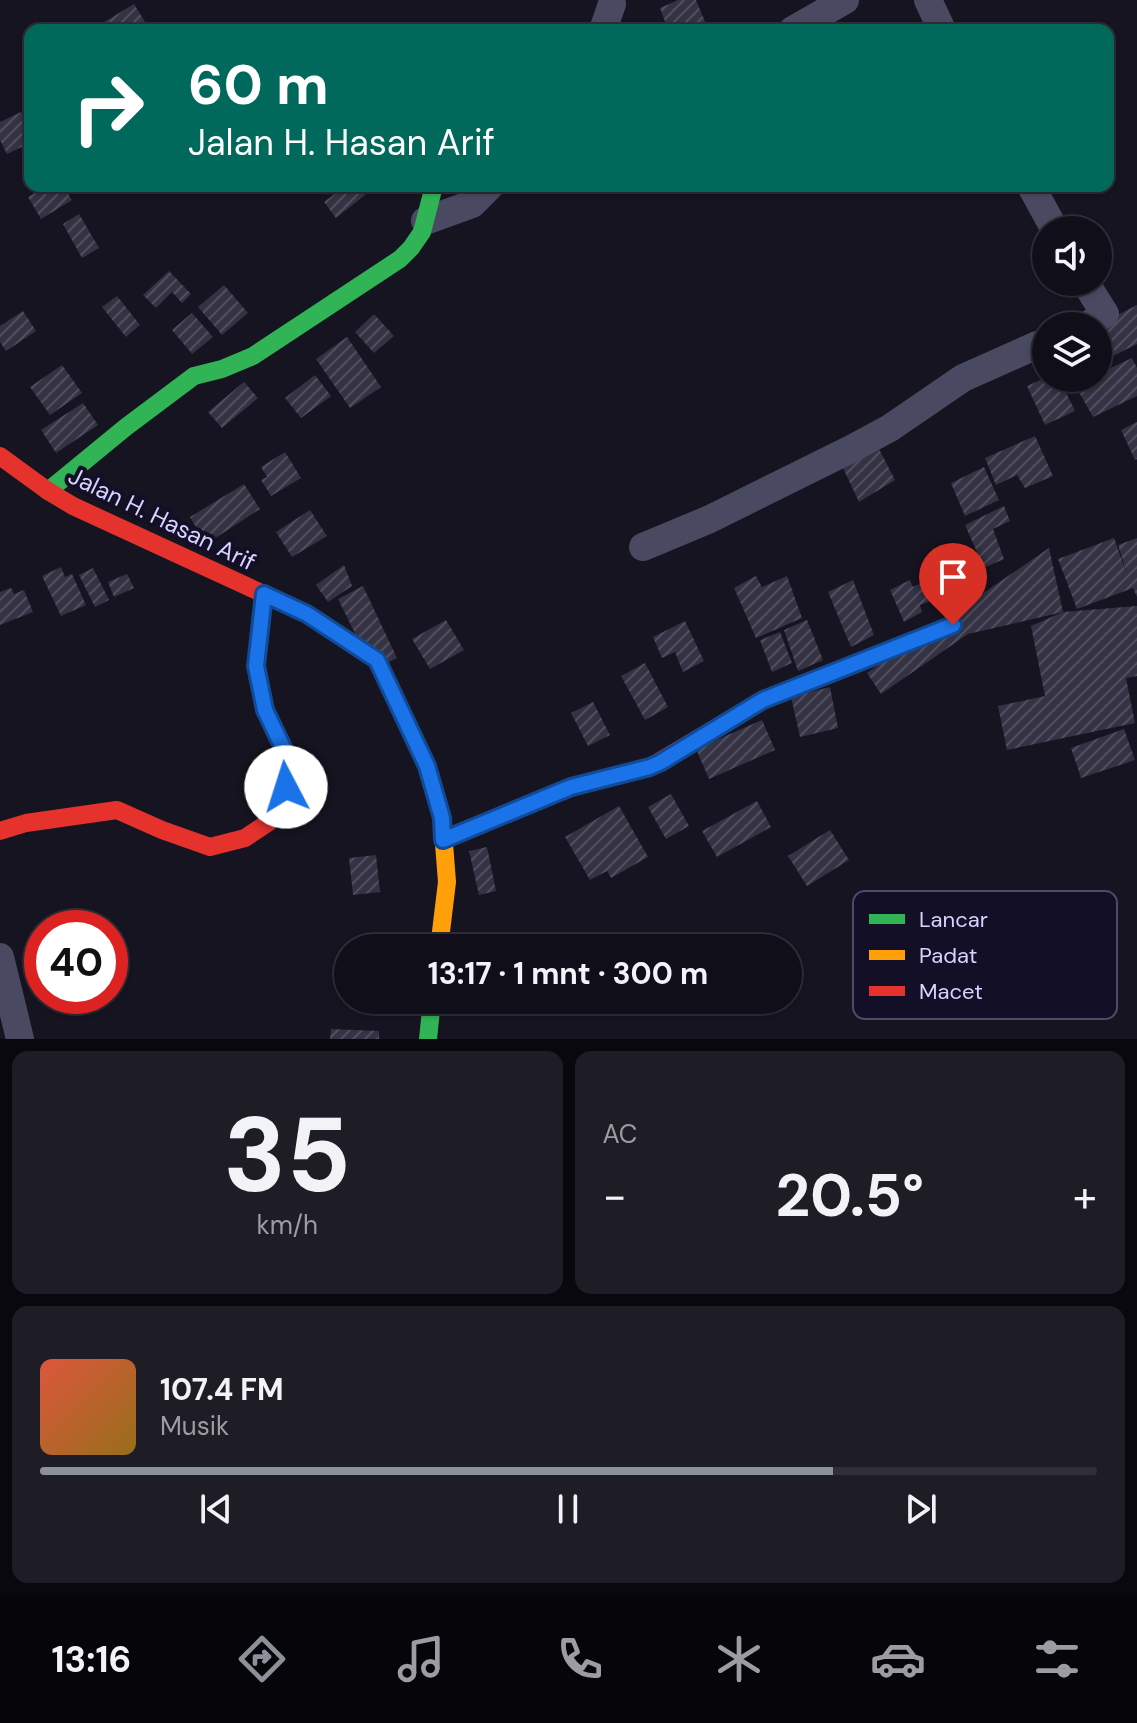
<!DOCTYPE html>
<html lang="id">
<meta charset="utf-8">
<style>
:root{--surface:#100f19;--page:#1e1d26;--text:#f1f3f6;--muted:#9c9ca2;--line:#302f38;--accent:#8c9099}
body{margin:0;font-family:"DM Sans",sans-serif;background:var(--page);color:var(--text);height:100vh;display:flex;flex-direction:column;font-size:30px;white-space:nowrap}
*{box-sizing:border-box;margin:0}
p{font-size:26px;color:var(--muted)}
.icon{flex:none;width:44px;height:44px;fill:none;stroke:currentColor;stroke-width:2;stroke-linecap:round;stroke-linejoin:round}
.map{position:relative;height:1039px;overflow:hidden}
.drawer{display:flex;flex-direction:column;gap:12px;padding:12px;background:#09080e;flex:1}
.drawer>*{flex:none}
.top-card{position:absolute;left:24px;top:24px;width:1090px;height:168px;border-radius:16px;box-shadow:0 2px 6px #0004,0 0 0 2px var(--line);background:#00695c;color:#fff;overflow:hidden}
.tools{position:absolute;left:1032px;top:216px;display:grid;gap:16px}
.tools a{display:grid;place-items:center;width:80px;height:80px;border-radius:50%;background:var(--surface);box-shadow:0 2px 6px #0004,0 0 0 2px var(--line);font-size:40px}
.speed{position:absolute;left:24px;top:910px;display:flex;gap:16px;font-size:40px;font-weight:700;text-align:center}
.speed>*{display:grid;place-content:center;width:104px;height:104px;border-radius:50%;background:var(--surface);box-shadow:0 2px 6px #0004,0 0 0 2px var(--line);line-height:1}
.speed .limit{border:12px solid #d22;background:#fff;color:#111}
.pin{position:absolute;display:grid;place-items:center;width:68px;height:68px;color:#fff;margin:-82px -34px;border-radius:50% 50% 50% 0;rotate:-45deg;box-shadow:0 0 8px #0007}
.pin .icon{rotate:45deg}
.me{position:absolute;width:88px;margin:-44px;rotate:355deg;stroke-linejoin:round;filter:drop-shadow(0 0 6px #0008)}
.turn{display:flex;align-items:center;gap:28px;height:168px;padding:0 32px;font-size:36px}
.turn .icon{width:104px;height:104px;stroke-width:2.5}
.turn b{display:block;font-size:56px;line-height:68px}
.big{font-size:60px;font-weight:700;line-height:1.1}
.drawer .card{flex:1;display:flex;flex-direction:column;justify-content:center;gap:12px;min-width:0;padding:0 28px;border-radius:16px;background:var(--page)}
.drawer .dial{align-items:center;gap:0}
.dial b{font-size:104px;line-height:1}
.song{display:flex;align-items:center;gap:24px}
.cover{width:96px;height:96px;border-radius:12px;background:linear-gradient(135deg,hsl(10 70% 55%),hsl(40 70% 35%))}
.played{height:8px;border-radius:4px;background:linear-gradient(90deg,var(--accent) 75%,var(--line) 75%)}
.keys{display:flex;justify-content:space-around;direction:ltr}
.heat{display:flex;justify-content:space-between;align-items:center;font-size:44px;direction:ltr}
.drawer .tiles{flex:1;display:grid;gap:12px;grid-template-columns:1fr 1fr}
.card:last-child{grid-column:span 2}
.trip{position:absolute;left:334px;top:934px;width:468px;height:80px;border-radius:40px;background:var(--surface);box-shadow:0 2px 6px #0004,0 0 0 2px var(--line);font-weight:700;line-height:80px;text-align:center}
.tabs{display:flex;height:128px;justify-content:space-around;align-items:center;background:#06060a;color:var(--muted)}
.tabs .icon{width:56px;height:56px}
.tabs .active{color:var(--accent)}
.tabs b{font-size:36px;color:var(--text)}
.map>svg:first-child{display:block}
.building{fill:url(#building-hatch)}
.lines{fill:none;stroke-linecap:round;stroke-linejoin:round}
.street{stroke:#4a4962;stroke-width:28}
.fast{stroke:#30b455;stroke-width:18}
.slow{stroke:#ff9f0a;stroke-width:18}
.jam{stroke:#e5322d;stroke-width:18}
.route-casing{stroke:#114b97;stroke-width:20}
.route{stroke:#1a73e8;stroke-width:14}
.labels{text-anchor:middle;stroke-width:8;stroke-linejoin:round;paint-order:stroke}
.street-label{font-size:24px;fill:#d9d4ff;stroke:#130f26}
.key{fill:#130f26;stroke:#4e4a67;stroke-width:2}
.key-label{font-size:22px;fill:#d9d4ff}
</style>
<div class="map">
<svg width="1137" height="1039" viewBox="0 0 1137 1039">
<defs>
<pattern id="building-hatch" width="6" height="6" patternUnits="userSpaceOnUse" patternTransform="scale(2)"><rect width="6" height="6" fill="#343243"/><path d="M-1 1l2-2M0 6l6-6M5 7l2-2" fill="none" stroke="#514f5f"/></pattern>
</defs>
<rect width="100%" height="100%" fill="#161421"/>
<g class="building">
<path d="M678 0H696L708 29 668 30 660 8Z"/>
<path d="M134 4 150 30H91Z"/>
<path d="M21 112 30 131V143L7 154 0 140V122Z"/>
<path d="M47 186H63L72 200 41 219 28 197Z"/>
<path d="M345 186H358L365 195 336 218 324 202Z"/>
<path d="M79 214 99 248 82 258 63 224Z"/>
<path d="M169 271 191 294 182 303 172 292 156 308 143 295Z"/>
<path d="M224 285 248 313 222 335 198 307Z"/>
<path d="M117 296 140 325 126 337 102 307Z"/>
<path d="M1137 305V344L1103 361 1098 352V325Z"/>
<path d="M23 311 36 331 6 351 0 342V326Z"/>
<path d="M192 313 213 337 192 354 172 330Z"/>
<path d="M374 314 394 336 374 353 355 332Z"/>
<path d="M347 337 381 387 350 408 316 359Z"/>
<path d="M1132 358 1137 368V396L1093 417 1075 385 1091 378H1098V374Z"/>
<path d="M62 365 82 393 50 415 30 387Z"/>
<path d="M315 375 331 396 301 418 285 398Z"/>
<path d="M1045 378H1059L1075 411 1045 425 1027 386Z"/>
<path d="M244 382 258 398 222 428 208 412Z"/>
<path d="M83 403 98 425 56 453 41 430Z"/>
<path d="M1137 422V459L1135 460 1121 430Z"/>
<path d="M1035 436 1053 476 1025 488 1017 475 996 485 985 458Z"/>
<path d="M879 449 895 480 859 502 843 468Z"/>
<path d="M285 452 301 478 271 496 261 480 267 477 261 467Z"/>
<path d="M984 467 999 500 965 516 951 483Z"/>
<path d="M244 484 260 509 206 544 190 517Z"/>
<path d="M1004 506 1010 521 993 529 1004 559 984 568 965 525Z"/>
<path d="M310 510 327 536 292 557 276 532Z"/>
<path d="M1114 538 1128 577 1118 545 1137 538V597L1133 588 1077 609 1058 559Z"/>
<path d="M1049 548 1063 612 1137 606V676L1126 678 1135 723 1007 750 998 706 1045 696 1031 626 1063 612 968 634 881 694 867 673Z"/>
<path d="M344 565 352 586 328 602 316 585Z"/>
<path d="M61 567 65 577 72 574 86 605 61 616 42 576Z"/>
<path d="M93 568 109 600 95 607 79 575Z"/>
<path d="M947 571 956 591 920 605 922 612 904 622 890 590 910 580 913 587Z"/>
<path d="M127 574 134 588 114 597 108 582Z"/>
<path d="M756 576 762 587 787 576 802 618 756 638 734 588Z"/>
<path d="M853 580 874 635 851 647 828 592Z"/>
<path d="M363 586 397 658 373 670 338 599Z"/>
<path d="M11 588 14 594 24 590 33 612 0 625V592Z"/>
<path d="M446 620 464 650 430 669 412 639Z"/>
<path d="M807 620 823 660 798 671 784 630Z"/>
<path d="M685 621 704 661 683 672 675 652 662 658 653 637Z"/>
<path d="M780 632 792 663 772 672 760 640Z"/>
<path d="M645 663 668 707 645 720 621 676Z"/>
<path d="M830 687 838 728 800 737 791 697Z"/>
<path d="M593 702 610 735 588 746 571 713Z"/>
<path d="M762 720 775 750 709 779 696 749Z"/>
<path d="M1124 729 1135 760 1081 778 1071 748Z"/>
<path d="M671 794 689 826 666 839 648 807Z"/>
<path d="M757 801 771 827 717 857 702 831Z"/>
<path d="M619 806 648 857 611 878 607 871 590 880 565 837Z"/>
<path d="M830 830 849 860 807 886 788 856Z"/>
<path d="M487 847 496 891 479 895 469 851Z"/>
<path d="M376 855 380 892 353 895 349 858Z"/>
<path d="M331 1029 379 1031V1039H330Z"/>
</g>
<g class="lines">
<g class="street">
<path d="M928 0 942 30"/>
<path d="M603 30 612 4"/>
<path d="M793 30 845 0"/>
<path d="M1031 186 1055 230"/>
<path d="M425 221 472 204 490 186"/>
<path d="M1085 282 1105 314 1086 326"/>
<path d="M643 547 710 519 851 449 890 428 963 378 1037 345 1046 348"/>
<path d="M0 957 20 1039"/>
</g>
<g class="fast">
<path d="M48 491 126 427 194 376 222 369 253 356 400 259 411 248 422 232 434 186"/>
<path d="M264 594 256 666 265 710 282 746"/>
<path d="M858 663 953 625"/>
<path d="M428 1039 432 1000"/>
</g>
<path class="slow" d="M395 698 427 766 442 818 447 882 439 948"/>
<g class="jam">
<path d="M0 456 48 491 73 506 307 614 377 660 395 698"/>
<path d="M0 831 26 823 117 810 162 830 210 847 245 838 269 822 286 794 288 758 282 746"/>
<path d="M443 840 571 787 650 767 763 700 858 663"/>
</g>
</g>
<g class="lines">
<defs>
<path id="route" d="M286 787 288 758 265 710 256 666 264 594 307 614 377 660 427 766 442 818 443 840 571 787 650 767 661 762 763 700 953 625"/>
</defs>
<use href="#route" class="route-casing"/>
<use href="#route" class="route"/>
</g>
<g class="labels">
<g class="street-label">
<text transform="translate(162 519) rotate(26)" y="8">Jalan H. Hasan Arif</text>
</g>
</g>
<rect x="853" y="891" width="264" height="128" rx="12" class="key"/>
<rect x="869" y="914" width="36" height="10" fill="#30b455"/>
<rect x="869" y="950" width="36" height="10" fill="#ff9f0a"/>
<rect x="869" y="986" width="36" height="10" fill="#e5322d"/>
<g class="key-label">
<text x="919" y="927">Lancar</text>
<text x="919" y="963">Padat</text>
<text x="919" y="999">Macet</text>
</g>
</svg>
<div class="tools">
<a><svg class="icon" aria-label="sound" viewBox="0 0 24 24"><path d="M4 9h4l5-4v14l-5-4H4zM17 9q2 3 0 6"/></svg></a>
<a><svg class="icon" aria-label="layers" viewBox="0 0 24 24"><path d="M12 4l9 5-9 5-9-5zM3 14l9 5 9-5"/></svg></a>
</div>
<div class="speed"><div class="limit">40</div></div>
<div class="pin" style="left:953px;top:625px;background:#d93025"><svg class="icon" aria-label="arrive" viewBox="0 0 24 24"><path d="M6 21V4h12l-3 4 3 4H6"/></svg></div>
<svg class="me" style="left:286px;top:787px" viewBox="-20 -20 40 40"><circle r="19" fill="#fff"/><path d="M0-13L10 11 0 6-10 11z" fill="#1a73e8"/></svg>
<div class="trip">13:17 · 1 mnt · 300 m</div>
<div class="top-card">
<div class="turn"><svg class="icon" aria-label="right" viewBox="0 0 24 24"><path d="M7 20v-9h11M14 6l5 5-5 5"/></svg><div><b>60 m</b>Jalan H. Hasan Arif</div></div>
</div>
</div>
<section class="drawer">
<div class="tiles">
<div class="card dial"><b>35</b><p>km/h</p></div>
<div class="card"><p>AC</p>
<div class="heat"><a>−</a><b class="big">20.5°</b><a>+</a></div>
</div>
<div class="card">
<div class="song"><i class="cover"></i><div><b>107.4 FM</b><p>Musik</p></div></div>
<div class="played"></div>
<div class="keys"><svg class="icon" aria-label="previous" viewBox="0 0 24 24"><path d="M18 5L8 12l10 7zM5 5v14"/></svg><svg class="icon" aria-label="pause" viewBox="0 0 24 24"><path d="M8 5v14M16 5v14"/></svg><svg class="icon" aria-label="next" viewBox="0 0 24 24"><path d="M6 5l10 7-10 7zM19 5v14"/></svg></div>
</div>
</div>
</section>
<nav class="tabs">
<b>13:16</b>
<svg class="icon active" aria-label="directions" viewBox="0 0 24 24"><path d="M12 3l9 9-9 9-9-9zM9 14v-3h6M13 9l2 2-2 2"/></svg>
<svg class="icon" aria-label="music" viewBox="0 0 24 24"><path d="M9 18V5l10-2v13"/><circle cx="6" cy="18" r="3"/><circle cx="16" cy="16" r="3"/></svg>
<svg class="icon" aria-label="phone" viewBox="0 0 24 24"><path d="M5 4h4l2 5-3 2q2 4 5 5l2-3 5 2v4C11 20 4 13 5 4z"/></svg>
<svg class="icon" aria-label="climate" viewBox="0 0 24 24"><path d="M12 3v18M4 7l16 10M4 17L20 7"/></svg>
<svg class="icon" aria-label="car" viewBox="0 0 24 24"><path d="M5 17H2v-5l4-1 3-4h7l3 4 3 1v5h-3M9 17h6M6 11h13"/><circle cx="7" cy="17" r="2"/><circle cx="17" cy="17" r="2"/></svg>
<svg class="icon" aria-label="filters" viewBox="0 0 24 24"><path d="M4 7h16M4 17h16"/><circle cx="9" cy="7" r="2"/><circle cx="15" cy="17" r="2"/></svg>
</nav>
